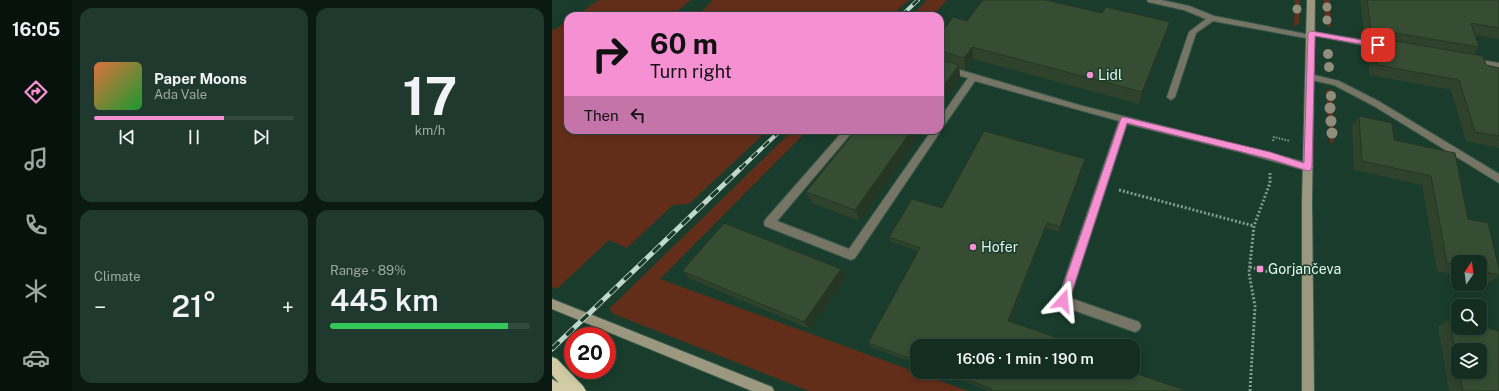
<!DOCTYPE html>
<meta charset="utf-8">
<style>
:root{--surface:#132d21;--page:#20392e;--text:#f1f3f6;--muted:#9da8a5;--line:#32493f;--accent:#f591d2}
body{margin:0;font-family:"Public Sans",sans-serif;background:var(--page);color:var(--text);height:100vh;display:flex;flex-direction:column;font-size:15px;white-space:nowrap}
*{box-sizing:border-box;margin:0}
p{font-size:13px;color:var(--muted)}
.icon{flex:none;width:22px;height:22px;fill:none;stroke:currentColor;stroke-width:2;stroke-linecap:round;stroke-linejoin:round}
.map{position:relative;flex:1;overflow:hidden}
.sheet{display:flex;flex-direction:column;gap:8px;padding:8px;background:#0a1912;width:480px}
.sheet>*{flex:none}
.guide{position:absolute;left:12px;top:12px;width:380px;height:122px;border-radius:12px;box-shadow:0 2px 10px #0003,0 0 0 1px var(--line);background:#f591d2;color:#111;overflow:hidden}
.needle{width:26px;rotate:14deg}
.buttons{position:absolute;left:899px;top:255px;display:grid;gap:8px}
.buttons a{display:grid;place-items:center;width:36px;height:36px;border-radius:8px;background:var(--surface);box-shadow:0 2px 10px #0003,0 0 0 1px var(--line);font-size:20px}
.speed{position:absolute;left:12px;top:327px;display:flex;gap:8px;font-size:20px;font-weight:700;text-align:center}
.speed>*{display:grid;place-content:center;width:52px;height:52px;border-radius:50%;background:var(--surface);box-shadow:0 2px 10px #0003,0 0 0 1px var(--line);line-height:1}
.speed .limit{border:6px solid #d22;background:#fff;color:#111}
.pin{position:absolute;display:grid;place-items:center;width:34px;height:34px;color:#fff;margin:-17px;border-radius:8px;box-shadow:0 2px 6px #0006}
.me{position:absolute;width:44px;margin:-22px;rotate:18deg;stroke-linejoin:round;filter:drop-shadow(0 0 3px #0008)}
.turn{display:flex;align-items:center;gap:14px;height:84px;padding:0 20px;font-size:18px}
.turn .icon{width:52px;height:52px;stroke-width:2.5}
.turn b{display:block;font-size:28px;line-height:34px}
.then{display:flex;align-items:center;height:38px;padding:0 20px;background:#0003;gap:8px;font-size:15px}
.big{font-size:30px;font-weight:600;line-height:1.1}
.sheet .tile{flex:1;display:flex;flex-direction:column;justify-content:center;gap:6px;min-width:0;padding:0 14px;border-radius:12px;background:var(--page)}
.sheet .dial{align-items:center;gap:0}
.dial b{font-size:52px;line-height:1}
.song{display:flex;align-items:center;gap:12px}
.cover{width:48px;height:48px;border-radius:6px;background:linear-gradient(135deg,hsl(20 70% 55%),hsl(130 70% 35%))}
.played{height:4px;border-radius:2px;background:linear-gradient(90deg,var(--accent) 65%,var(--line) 65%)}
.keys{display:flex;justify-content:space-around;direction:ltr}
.heat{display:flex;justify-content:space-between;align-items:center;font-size:22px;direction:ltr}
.charge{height:6px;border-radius:3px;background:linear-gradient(90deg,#34c759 89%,var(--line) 0)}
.sheet .tiles{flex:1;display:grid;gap:8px;grid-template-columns:repeat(2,1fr)}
.trip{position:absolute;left:358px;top:339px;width:230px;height:40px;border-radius:12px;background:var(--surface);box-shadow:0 2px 10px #0003,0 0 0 1px var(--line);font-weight:600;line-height:40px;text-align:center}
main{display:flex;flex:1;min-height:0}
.dock{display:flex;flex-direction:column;width:72px;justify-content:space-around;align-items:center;background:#08120d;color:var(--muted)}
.dock .icon{width:28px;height:28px}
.dock .on{color:var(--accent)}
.dock b{font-size:18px;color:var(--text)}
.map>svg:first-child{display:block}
.green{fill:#632e19}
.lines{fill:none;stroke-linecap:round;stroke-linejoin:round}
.lane-casing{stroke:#395a4b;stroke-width:2}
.street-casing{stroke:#395a4b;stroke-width:2}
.secondary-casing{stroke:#395a4b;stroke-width:2}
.highway-casing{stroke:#395a4b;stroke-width:2}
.path-far1{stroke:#839e90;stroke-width:2;stroke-dasharray:1.5 1.5;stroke-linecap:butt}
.path{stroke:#839e90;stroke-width:3;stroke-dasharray:2 2;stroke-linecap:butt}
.lane{fill:#767465;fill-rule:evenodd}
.street{fill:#767465;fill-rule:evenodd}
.secondary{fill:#9b987f;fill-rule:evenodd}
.highway{fill:#d1cca6;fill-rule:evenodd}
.rail-far1-casing{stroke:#c1d8cc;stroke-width:4}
.rail-casing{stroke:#c1d8cc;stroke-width:5}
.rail-far1{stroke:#193c2c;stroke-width:2.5;stroke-dasharray:8;stroke-linecap:butt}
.rail{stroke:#193c2c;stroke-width:3.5;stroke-dasharray:10;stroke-linecap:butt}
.tree{fill:#928c7c}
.wall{fill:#2e422c;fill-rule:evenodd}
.shaded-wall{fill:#263624}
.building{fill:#364d33;stroke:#263624}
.route{fill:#f591d2;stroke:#9f5e88}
.poi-dot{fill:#f591d2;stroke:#193c2c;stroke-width:1.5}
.labels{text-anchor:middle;stroke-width:3;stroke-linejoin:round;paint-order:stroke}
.poi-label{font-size:14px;fill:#e4f8ed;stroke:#193c2c;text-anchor:start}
</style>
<main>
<nav class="dock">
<b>16:05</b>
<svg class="icon on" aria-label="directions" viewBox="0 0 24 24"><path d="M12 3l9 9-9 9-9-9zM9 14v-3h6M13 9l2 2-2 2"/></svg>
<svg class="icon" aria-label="music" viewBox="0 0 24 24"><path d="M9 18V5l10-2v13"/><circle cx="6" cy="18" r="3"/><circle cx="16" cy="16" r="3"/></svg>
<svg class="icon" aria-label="phone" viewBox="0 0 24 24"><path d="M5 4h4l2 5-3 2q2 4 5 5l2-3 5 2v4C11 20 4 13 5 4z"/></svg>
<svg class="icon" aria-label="climate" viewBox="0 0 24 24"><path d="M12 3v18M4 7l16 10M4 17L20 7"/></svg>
<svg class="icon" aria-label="car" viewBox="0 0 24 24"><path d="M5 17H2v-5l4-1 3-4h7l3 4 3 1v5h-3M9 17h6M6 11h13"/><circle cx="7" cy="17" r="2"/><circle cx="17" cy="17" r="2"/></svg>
</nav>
<section class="sheet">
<div class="tiles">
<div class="tile">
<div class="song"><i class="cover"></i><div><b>Paper Moons</b><p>Ada Vale</p></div></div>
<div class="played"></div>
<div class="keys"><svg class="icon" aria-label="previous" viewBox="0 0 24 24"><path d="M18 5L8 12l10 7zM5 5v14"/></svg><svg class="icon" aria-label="pause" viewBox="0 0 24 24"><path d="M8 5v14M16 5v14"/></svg><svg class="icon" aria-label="next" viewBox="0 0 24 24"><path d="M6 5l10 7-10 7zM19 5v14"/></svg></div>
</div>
<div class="tile dial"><b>17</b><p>km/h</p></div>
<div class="tile"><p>Climate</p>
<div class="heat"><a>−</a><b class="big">21°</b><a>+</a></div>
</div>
<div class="tile"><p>Range · 89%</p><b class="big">445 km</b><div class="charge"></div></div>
</div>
</section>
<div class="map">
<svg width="947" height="391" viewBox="0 0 947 391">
<rect width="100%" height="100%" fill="#193c2c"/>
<g class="green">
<path d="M47 0H139L119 16H23Z"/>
<path d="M161 0H357L339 16H145Z"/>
<path d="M375 0H395L380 16H359Z"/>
<path d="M743 0H748L747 23 742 27Z"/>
<path d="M772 0H778L779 25 777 28 773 21Z"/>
<path d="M16 21V130H216L137 204 121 205 75 248 57 240 5 289 0 287V31Z"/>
<path d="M780 89 782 142 778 143 774 91Z"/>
<path d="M241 130H256L108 279 416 391H257L62 314 57 309Z"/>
</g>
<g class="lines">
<defs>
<g id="lane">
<path d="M595 0H609L637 6 662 16 759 35 763 37 759 39 661 21 644 33 623 97 619 100 615 97 637 32 654 19 632 10 596 2Z"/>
<path d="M388 64 527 105 733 157 759 164 761 167 759 170 756 171 688 152 575 124 518 298 587 322 589 326 587 330 583 332 507 305 505 301 567 121 423 81 391 127 389 128 388 132 303 258 299 260 213 226 212 223 213 220 292 130H302L225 221 297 249 380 130H388V118L416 78 388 70Z"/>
</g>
<g id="street">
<path d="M756 31 830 43 834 46 830 49 759 35 755 33Z"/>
<path d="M921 59 947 63V69L918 64 917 62Z"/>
<path d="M758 74 787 81 828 102 947 174V183L822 106 782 85 755 79 754 77 755 75Z"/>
</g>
<g id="secondary">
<path d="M755 0H763L760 200 762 391H750V200Z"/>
<path d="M0 299 220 387 222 391H200L0 309Z"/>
</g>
<path id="highway" d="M0 357 5 359 31 386 34 391H0V379L7 383 0 375Z"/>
</defs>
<use href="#lane" class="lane-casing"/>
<use href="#street" class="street-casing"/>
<use href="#secondary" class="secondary-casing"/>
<use href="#highway" class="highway-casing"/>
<path class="path-far1" d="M721 141 722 137 738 141"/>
<g class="path">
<path d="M567 190 702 226"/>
<path d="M698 267 717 272"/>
<path d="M698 391 703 306 697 273 702 226 718 183V173"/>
</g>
<use href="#lane" class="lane"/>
<use href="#street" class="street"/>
<use href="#secondary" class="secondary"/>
<use href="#highway" class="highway"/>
<defs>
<g id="rail-far1">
<path d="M349 16 366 0"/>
<path d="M188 169 229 130"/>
</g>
<path id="rail" d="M0 349 189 168"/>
</defs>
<use href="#rail-far1" class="rail-far1-casing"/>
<use href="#rail" class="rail-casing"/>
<use href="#rail-far1" class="rail-far1"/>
<use href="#rail" class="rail"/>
</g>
<g class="tree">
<circle cx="775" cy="7" r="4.5"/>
<circle cx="745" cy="9" r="4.5"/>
<circle cx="775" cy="20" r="4.5"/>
<circle cx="776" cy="54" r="5"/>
<circle cx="777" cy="67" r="5"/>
<circle cx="779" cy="96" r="5"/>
<circle cx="778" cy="108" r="5.5"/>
<circle cx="779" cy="121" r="5.5"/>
<circle cx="780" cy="133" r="5.5"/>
</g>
<g class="wall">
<path d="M808 0H947V39L923 35 927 47 921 55 934 65 947 68V148L914 141 899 90 818 75 814 47 819 40 813 39Z"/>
<path d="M550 13 618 22 614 34 587 104 421 59 413 70 407 68 408 77 388 106V34L415 21Z"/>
<path d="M807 116 842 140 903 153 916 219 947 275V276L936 283 928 281V262H906V276L885 271 870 185 802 170 800 126Z"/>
<path d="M304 130H371L308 221 260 203 254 192Z"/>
<path d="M533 159V164L507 232 494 228 458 322 515 341 514 346H365V364L319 347 316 343 367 251 339 242 337 237 390 208Z"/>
<path d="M130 271 294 277 258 329 139 279Z"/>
<path d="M897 319 947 391H897L886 326ZM906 350 928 372H906Z"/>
<path d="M387 372H579L636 391H438Z"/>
</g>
<g class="shaded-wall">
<path d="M618 22 614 34 587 104 590 92Z"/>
<path d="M420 47 421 59 413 70 412 58Z"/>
<path d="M407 65 408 77 388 106V91Z"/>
<path d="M360 130H371L308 221 303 210Z"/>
<path d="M533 159V164L507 232 508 227Z"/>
<path d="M495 223 494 228 456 325V321Z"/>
<path d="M289 269 294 277 258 329 252 322Z"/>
</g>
<g class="building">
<path d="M431 0H494L550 13 554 7 618 22 590 92 420 47 412 58 388 51V34L401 17 415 21Z"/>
<path d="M815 0H947V28L919 23 927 47 819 29Z"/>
<path d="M821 37 931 56 934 65 947 68V136L923 132 907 80 825 65Z"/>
<path d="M388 60 407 65 388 91Z"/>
<path d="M807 116 840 123 842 140 903 153 916 219 936 223 947 269V275L928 271V262H906V265L895 263 879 176 810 161Z"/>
<path d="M304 130H360L303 210 254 192Z"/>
<path d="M432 131 533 159 508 227 495 223 456 321 515 341 514 346H365V361L316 343 368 248 337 237 360 199 390 208Z"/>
<path d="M172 223 289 269 252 322 130 271Z"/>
<path d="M897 319 906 321V328H928V326L947 331V391H911L907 372H928V350H906V365Z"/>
<path d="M394 372H579L636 391H439L440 389Z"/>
</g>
<path class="route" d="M759 31 826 43 830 45 826 47 763 36 760 167 759 170 756 171 718 159 575 123 517 301 515 305 511 306 508 305 506 301 569 118 572 117 718 152 752 163 756 33Z"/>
<g class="poi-dot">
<circle cx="538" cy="75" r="4"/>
<circle cx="421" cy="247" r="4"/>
<rect x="704" y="265" width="8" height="8" rx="2"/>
</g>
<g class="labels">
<g class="poi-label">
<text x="546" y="80">Lidl</text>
<text x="429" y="252">Hofer</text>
<text x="716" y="274">Gorjančeva</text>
</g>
</g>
</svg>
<div class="buttons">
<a><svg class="needle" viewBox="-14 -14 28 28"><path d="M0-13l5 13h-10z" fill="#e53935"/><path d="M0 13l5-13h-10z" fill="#9da8a5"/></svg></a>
<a><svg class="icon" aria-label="search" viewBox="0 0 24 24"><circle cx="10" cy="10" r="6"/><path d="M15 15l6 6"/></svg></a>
<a><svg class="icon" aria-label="layers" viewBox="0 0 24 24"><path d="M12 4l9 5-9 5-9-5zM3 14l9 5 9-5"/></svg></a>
</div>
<div class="speed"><div class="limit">20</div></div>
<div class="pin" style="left:826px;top:45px;background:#d93025"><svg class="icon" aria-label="arrive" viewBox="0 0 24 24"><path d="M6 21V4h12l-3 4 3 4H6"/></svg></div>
<svg class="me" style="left:511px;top:301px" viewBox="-20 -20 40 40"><path d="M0-17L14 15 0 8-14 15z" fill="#f591d2" stroke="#fff" stroke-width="4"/></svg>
<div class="trip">16:06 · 1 min · 190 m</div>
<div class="guide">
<div class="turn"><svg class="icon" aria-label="right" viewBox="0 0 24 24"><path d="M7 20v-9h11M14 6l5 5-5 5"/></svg><div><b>60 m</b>Turn right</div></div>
<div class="then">Then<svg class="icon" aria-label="left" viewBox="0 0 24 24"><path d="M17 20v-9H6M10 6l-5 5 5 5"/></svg></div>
</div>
</div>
</main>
